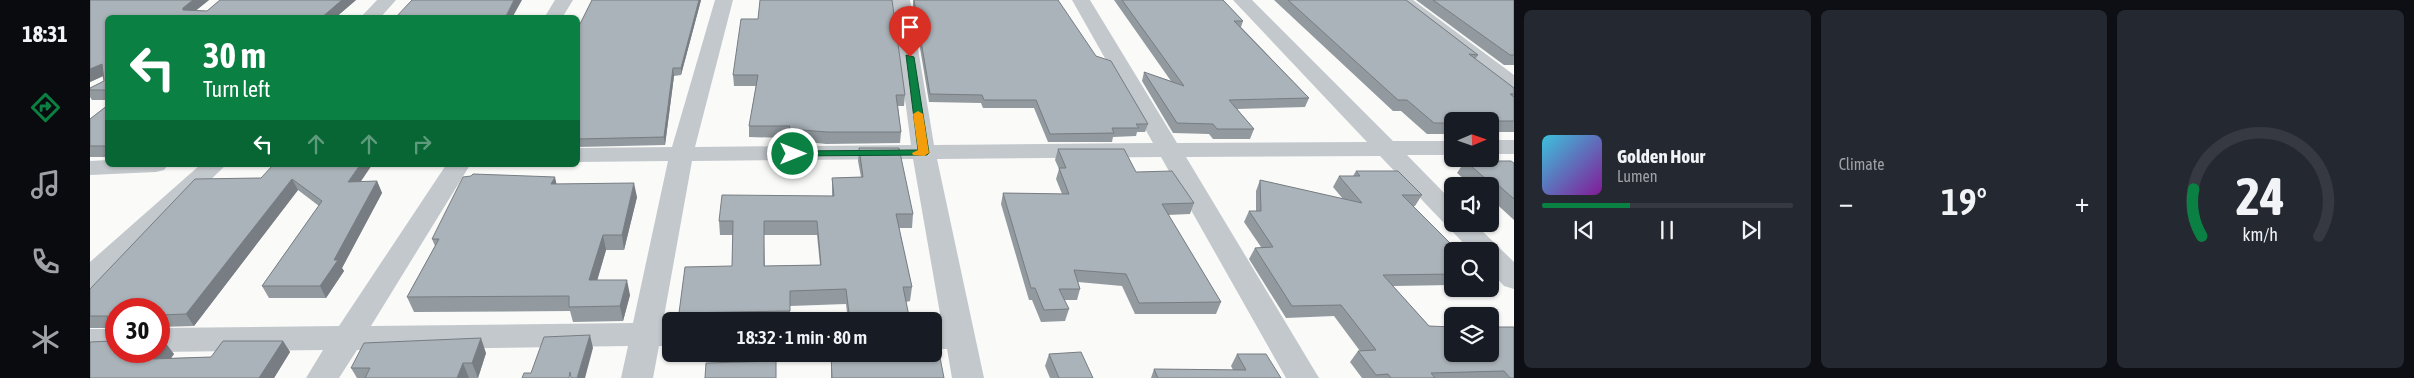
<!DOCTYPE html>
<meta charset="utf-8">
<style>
:root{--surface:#171b24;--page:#242831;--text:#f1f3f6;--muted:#9ea1a6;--line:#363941;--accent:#0b8043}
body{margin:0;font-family:"Asap Condensed",sans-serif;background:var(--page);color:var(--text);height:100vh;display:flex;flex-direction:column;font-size:19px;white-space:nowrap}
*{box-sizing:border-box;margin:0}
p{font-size:16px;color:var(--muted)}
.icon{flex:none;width:28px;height:28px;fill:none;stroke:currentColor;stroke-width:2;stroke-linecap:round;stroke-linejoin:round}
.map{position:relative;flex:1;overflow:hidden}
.side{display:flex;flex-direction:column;gap:10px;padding:10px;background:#0d0f14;width:900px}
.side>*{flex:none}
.hud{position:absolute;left:15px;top:15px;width:475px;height:152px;border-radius:8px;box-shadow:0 1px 4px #0004;background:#0b8043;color:#fff;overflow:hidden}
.needle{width:32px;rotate:88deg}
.fabs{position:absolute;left:1354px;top:112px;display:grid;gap:10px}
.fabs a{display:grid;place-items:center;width:55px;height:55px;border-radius:8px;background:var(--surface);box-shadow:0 1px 4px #0004;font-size:25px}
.speed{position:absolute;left:15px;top:298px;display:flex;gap:10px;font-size:25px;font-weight:700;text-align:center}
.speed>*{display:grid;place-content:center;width:65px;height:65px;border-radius:50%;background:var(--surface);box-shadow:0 1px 4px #0004;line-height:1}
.speed .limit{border:8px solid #d22;background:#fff;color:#111}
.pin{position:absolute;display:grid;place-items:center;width:42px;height:42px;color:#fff;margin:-51px -21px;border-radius:50% 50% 50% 0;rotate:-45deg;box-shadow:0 0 5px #0007}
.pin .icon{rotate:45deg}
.me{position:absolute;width:55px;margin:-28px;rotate:90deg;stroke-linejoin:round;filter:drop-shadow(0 0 4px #0008)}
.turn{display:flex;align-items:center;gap:18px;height:105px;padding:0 15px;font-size:22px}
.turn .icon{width:65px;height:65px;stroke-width:2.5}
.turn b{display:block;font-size:35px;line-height:42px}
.lanes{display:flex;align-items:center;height:48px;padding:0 15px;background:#0003;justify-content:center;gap:25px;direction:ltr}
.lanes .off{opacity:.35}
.big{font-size:38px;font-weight:600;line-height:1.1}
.side .tile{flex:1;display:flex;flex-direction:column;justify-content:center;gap:8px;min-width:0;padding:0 18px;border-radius:8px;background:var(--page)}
.side .dial{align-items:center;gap:0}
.dial svg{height:130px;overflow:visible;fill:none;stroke:var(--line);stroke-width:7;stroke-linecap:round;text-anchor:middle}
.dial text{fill:var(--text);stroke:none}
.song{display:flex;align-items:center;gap:15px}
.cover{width:60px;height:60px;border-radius:8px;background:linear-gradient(135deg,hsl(190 70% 55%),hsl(290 70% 35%))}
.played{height:5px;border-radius:2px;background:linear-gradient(90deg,var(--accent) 35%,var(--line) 35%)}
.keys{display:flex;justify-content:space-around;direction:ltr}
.heat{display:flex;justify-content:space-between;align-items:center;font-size:28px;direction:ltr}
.side .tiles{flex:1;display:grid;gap:10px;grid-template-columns:repeat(3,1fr)}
.trip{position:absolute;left:572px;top:312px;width:280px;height:50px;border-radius:8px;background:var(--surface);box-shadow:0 1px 4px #0004;font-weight:600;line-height:50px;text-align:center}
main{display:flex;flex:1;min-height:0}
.menu{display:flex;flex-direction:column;width:90px;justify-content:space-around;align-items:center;background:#090b0e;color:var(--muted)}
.menu .icon{width:35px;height:35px}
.menu .on{color:var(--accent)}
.menu b{font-size:22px;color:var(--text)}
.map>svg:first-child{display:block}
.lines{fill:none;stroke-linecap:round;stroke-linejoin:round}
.minor{fill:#c3c8cc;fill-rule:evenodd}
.wall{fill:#929a9f;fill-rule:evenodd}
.shaded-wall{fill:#777d82}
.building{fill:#aab3b9;stroke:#777d82;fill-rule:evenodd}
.route{fill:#0b8043;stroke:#07532c}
.slow{fill:#f59e0b}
</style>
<main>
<nav class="menu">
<b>18:31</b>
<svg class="icon on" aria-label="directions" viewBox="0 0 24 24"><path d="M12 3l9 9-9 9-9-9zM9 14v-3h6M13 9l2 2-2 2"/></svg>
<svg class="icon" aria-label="music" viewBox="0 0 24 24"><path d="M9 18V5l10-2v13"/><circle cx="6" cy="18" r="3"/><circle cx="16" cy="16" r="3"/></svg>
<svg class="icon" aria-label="phone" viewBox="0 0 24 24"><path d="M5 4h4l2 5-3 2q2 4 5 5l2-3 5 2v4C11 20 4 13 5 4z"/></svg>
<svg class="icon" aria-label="climate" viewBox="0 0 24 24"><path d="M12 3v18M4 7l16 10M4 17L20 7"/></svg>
</nav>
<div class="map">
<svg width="1424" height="378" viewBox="0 0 1424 378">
<rect width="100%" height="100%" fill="#fafaf8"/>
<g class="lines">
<g class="minor">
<path d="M287 0H306L290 18H270Z"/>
<path d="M465 0H483L472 18H454Z"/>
<path d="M625 0H643L605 147 821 145 802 0H820L844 145 1063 143 982 0H1000L1087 143 1277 142 1143 0H1162L1303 141H1362V155H1317L1362 201V224H1385L1424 262V289L1414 286 1400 271V251H1381L1361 230 1357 223 1353 222 1290 156 1096 157 1229 378H1196L1071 157 847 159 894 378H862L857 349H844V325H852L823 159 602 161 573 322H581V346H569L563 378H531L538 346 267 350 249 378H216L233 350 69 352 67 351H69V328L249 326 356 165H380L281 326 543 323 578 161 488 162V148L582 147Z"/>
<path d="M1303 0H1323L1424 75V91L1417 89Z"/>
<rect x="1400" y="140" width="24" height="14"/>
<path d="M18 160V165H78L74 170 66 172 0 175V161Z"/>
<path d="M110 165H136L10 285 0 288V262Z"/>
<path d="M0 329H26V351H31L0 353Z"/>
</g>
</g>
<g class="wall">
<path d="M0 0H119L106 10 117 11 130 0H266L245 18H18V103L15 100H2L0 97V88L14 81 13 76 0 82Z"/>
<path d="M502 0H611L591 75 584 76 575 145 488 147V28Z"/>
<path d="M823 0 1006 56 1058 124 1055 132H1047L1046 136 1023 137 1022 142H958L944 108H893L891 103 839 102 823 6Z"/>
<path d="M1024 0H1133L1153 21 1151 27 1219 98 1215 107 1147 109 1164 129 1160 139H1123L1119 134 1083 133 1052 81 1054 72 1081 81Z"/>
<path d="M1184 0H1316L1388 55 1385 60 1424 88V132H1400V121H1362V134H1337L1311 111H1303Z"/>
<path d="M1326 0H1424V65H1414Z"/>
<path d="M668 19 815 95 814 106H808L811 132 810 143 736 144 699 140V138L659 137V126L666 86H644L643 75Z"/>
<path d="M18 105V157H0V119Z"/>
<path d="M769 148 823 214 822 228H809L822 287 820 301 816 302 820 321H758L756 304 700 306V321H590L589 313 642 266 643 235H630L629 221 742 196V178L771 177 768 161ZM674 235H727L730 265 675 266Z"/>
<path d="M968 149 1046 172 1104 203 1100 214 1078 215 1131 302 1126 314H1045L1032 286 988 282 990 289 987 300H974L979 309 975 321 951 322 942 300H939L911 204 913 193 972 194 966 179 969 169 965 160Z"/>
<path d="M1375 161 1424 163V220L1400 198V186H1382L1367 173Z"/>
<path d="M1266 171 1332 195 1325 206H1323L1362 251V285L1303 286 1339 326 1400 354 1424 378H1272L1260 362 1268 351H1270L1244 316 1196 318 1159 259 1165 248 1171 247 1154 222 1159 211H1166V191L1170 180 1253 199 1243 187 1249 176H1263Z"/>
<path d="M171 178 271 182 287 181 292 193 252 268 254 271 236 298H179L172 286 229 206 208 190 104 326 69 327V309H26V351L84 354 81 358 121 357 193 341 200 352 184 378H0L21 341 18 337V328H0V289Z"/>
<path d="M466 184 547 197 534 250H516L507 280 540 295 533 321 483 322 480 311 324 312 317 297 345 246 342 239Z"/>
<path d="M396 353 388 378H267L261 368Z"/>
<path d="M741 354H844L854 378H741Z"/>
<path d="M959 354 1003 378H960L955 366Z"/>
<path d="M1147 354 1191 378H1061L1064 369 1143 370 1141 366Z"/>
</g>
<g class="shaded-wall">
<path d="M103 0H119L98 17 93 10V8Z"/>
<path d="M252 0H266L245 18H231Z"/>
<path d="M424 0H432L422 18H415Z"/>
<path d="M609 0H611L591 75V68Z"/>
<path d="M12 64 18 74 0 82V69Z"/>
<path d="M583 68 584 76 575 145 574 137Z"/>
<path d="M270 165H282L263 193 258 182Z"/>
<path d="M465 177 468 191 461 184Z"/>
<path d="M202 179 208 190 104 326 96 314Z"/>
<path d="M287 181 292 193 252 268 254 271 236 298 230 286Z"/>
<path d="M544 183 547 197 534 250 532 235Z"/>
<path d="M513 235 516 250 503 295 499 280Z"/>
<path d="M537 280 540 295 533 321 530 306Z"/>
<path d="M500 335 503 348 495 378H487Z"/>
<path d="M391 338 396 353 388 378 382 363Z"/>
<path d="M193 341 200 352 184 378H169Z"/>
<path d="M75 342 84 354 72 370 63 359Z"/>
<path d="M373 363 379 378H367Z"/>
</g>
<g class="building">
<path d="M0 0H103L93 8V10L117 11 130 0H252L231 18H18V90H0V88L14 81 12 64 0 69Z"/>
<path d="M322 0H424L415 18H305Z"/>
<path d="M502 0H609L591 68H583L574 137 488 139V28Z"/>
<path d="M670 0H802L815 95H806L811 132H737L699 129 700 126H659L668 75H643L651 19H668Z"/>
<path d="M824 0H968L1006 56 1021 61 1058 124H1046L1049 128H1022L1024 133 960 134 946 100H894L892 95 840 94Z"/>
<path d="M1032 0H1133L1153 21H1144L1219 98 1139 100 1164 129H1127L1123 124 1087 123 1054 72 1094 86Z"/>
<path d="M1198 0H1316L1388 55 1379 54 1424 88V94H1420L1424 97V121H1362V123H1344L1317 100H1308Z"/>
<path d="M1343 0H1424V55H1420Z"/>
<path d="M18 105V146H0V119Z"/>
<path d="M769 148H809L823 214H806L822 287H813L820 321H760L756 289 700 291V311L589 313 595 267 642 266 643 221H629L632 195 744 196 742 178 773 177ZM674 221H727L731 265 674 266Z"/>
<path d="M968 149H1034L1046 172 1082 171 1104 203 1072 204 1131 302 1049 303 1036 274 984 270 990 289H969L979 309 954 310 945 288H941L913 193 979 194 969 168H976Z"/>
<path d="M1375 161H1421L1424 163V199L1407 184H1402Z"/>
<path d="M183 165H270L258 182 287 181 244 260H248L230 286H172L232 201 202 179 96 314 69 315V309H26V351H68L63 359 121 357 133 341H193L169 378H0V342L22 341 23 338 18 337V316H0V289L105 179 171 178Z"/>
<path d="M1266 171H1308L1332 195H1312L1368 251H1362V274L1293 275 1339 326 1362 327V354H1400V327H1424V378H1420L1414 371 1341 373 1345 378H1301L1298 374 1286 375 1268 351 1286 350 1251 305 1202 306 1165 248 1183 247 1159 211H1171L1170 180 1272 203 1249 176H1270Z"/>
<path d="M383 174 465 177 461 184 544 183 532 235H513L499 280H537L530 306 479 307V296L317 297 349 239H342L373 177 381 176Z"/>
<path d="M500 335 487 378H481L480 372 479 378H432L434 373H441L454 337Z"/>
<path d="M391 338 382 363H373L367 378H275L280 368H261L274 343Z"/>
<path d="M69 342H75L69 350Z"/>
<path d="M844 347H848L854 378H742L741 354H844Z"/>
<path d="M991 352 1003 378H969L959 354Z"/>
<path d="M1147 354H1176L1191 378H1068L1064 369 1156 370Z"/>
<path d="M686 361V378H615L616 363Z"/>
</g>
<path class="route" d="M816 55 824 57 839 153 837 155 699 156V151H703L828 150Z"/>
<path class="slow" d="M828 111 833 114 839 153 834 156 823 155 822 153 828 150 823 114Z"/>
</svg>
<div class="fabs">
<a><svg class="needle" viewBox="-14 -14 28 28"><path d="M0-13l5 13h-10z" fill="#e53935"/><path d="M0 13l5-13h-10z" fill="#9ea1a6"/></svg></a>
<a><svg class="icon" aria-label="sound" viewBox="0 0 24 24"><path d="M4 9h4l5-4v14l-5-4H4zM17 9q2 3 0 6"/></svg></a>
<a><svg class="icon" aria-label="search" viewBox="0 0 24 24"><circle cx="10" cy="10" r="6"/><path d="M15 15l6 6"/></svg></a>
<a><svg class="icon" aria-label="layers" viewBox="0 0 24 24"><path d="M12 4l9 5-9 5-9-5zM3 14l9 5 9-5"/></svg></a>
</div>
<div class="speed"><div class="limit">30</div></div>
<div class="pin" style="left:820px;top:57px;background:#d93025"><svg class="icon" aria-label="arrive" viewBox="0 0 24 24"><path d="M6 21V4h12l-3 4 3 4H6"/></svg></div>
<svg class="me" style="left:703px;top:154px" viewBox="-20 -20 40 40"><circle r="17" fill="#0b8043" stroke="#fff" stroke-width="3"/><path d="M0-11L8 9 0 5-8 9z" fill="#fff"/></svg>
<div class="trip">18:32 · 1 min · 80 m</div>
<div class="hud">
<div class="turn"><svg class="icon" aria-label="left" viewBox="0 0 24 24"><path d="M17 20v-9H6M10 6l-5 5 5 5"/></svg><div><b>30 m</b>Turn left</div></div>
<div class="lanes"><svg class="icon" aria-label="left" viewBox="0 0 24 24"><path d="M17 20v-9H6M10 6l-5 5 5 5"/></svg><svg class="icon off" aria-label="ahead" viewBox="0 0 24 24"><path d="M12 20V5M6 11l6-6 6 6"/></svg><svg class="icon off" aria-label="ahead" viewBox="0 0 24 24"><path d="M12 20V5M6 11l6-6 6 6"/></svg><svg class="icon off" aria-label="right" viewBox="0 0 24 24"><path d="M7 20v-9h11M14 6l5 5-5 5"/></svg></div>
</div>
</div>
<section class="side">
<div class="tiles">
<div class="tile">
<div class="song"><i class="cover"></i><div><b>Golden Hour</b><p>Lumen</p></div></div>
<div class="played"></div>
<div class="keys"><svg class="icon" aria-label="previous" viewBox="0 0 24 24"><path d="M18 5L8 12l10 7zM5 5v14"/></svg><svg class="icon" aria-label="pause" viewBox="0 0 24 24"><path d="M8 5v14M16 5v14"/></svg><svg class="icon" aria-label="next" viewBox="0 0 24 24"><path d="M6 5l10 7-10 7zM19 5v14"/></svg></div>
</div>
<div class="tile"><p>Climate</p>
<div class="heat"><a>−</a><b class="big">19°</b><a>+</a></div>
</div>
<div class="tile dial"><svg viewBox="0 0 100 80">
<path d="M14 69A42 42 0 1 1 86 69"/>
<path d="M14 69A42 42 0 0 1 9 40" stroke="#0b8043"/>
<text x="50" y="56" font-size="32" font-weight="700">24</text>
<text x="50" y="72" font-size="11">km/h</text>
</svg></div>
</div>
</section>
</main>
